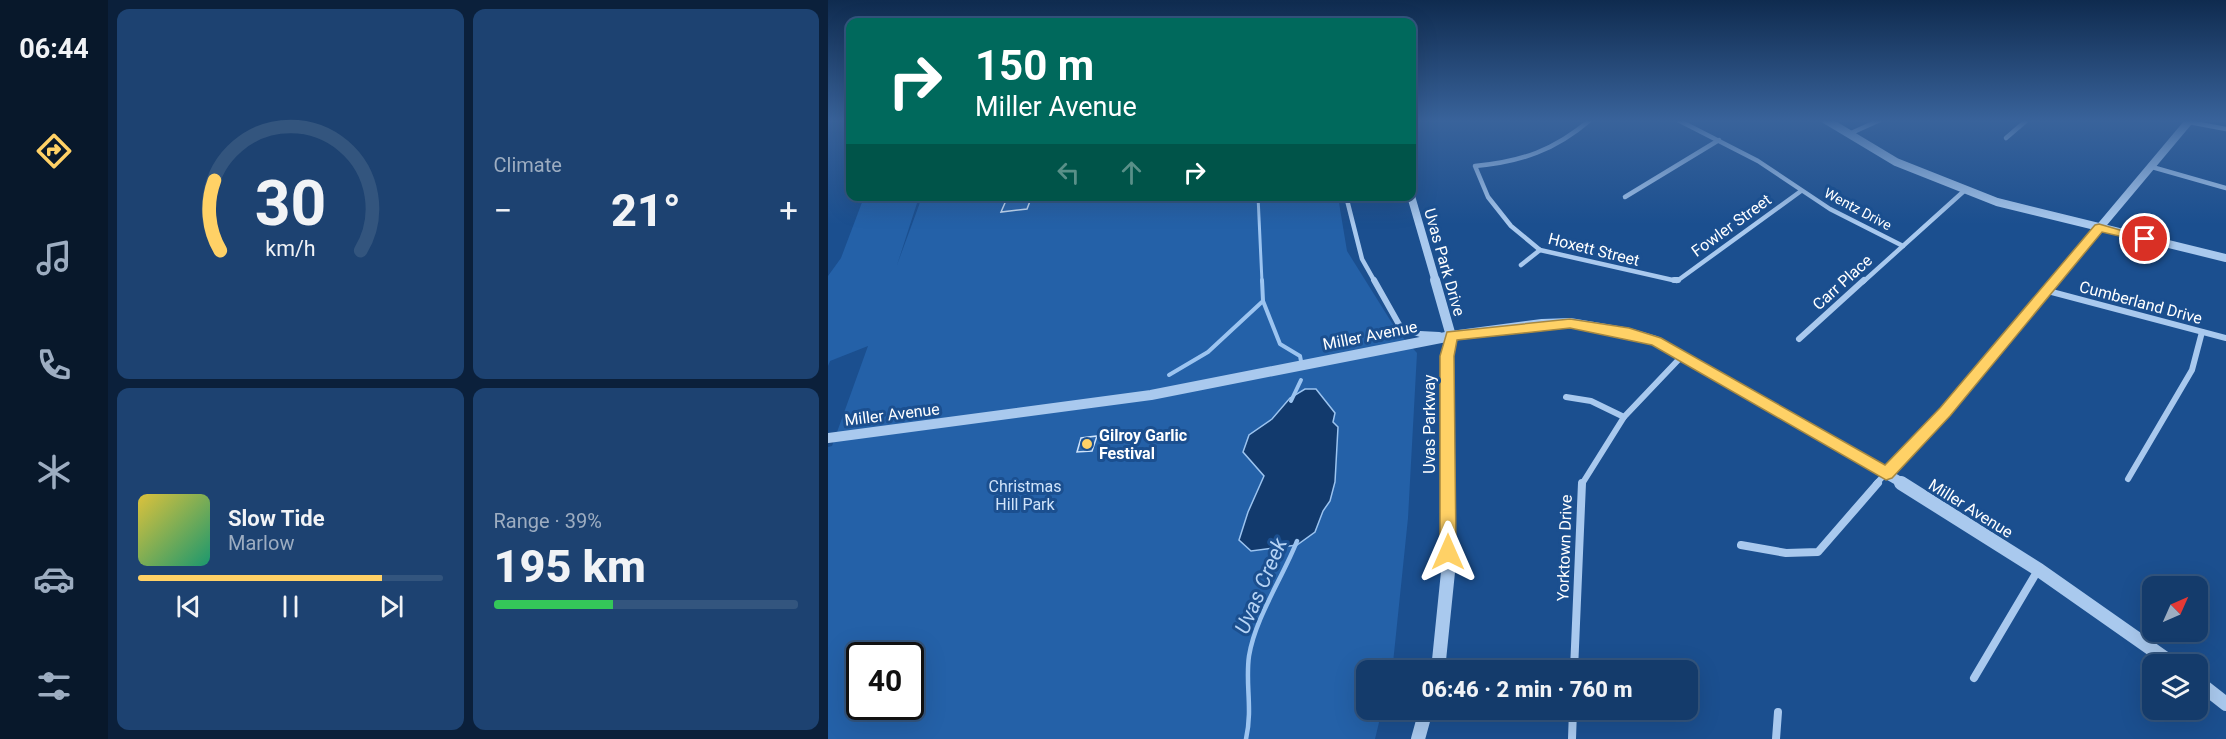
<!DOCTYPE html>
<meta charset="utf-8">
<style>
:root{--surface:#143b6b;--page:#1d4271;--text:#f1f3f6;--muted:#9dadc1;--line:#33557e;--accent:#ffd166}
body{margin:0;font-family:Roboto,sans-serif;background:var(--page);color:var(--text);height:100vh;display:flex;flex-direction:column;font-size:22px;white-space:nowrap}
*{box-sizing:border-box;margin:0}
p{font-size:20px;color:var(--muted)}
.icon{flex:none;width:33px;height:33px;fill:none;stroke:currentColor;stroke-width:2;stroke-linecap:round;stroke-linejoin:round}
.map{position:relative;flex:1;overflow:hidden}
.panel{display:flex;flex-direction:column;gap:9px;padding:9px;background:#0b203b;width:720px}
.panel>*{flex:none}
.banner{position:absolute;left:18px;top:18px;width:570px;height:183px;border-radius:12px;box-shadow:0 6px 24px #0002,0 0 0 2px var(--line);background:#00695c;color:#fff;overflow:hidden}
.needle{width:39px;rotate:45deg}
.tools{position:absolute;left:1314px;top:576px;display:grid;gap:12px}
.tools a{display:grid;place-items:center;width:66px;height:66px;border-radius:12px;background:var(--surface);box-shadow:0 6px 24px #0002,0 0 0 2px var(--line);font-size:30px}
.speed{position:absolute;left:18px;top:642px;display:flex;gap:12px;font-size:30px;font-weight:700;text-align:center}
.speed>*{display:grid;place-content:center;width:78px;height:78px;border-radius:50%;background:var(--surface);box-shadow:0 6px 24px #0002,0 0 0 2px var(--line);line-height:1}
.speed .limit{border:3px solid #111;border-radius:9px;background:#fff;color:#111}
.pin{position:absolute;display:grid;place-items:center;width:51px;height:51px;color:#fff;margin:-26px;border:3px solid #fff;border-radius:50%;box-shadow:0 2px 6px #0007}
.me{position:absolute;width:66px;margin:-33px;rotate:0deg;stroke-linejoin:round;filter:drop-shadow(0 0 4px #0008)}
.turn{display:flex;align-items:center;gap:21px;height:126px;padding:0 30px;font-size:27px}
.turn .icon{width:78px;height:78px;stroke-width:2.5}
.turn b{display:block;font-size:42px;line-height:51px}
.lanes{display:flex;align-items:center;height:57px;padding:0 30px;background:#0003;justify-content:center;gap:30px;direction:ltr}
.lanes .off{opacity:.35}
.big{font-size:45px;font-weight:800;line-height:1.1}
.panel .widget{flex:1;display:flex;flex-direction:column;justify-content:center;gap:9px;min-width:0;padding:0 21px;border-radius:12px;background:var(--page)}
.panel .dial{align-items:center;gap:0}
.dial svg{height:156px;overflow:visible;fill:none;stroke:var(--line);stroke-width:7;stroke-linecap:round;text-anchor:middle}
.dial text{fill:var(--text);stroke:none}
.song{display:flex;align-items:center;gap:18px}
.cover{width:72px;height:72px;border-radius:9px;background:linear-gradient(135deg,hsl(50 70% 55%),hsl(160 70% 35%))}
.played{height:6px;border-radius:3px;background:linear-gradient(90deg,var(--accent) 80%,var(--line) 80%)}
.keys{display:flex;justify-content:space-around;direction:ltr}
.heat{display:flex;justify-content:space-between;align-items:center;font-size:33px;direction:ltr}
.charge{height:9px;border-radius:4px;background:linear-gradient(90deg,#34c759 39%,var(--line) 0)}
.panel .tiles{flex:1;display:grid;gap:9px;grid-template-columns:repeat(2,1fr)}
.trip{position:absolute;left:528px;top:660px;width:342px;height:60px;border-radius:12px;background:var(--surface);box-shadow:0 6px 24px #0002,0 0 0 2px var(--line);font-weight:800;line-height:60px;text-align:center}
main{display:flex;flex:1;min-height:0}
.dock{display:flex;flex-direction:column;width:108px;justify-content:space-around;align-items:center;background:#08182b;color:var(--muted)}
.dock .icon{width:42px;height:42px}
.dock .active{color:var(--accent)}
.dock b{font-size:27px;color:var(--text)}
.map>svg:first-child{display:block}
.green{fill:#2461a8;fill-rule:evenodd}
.water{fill:#123a6d;stroke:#9cc4f0;stroke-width:1.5}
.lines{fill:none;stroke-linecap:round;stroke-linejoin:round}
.stream-far2{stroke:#9cc4f0;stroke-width:3}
.stream-far1{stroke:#9cc4f0;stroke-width:4}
.stream{stroke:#9cc4f0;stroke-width:4.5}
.building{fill:#2a66ad;stroke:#cfe3fa;stroke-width:1.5}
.minor-far2{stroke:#a9c9ee;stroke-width:4.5}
.minor-far1{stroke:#a9c9ee;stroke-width:6}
.minor{stroke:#a9c9ee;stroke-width:8}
.tertiary-far2{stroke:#a9c9ee;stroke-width:8}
.tertiary-far1{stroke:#a9c9ee;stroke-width:10}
.tertiary{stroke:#a9c9ee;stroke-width:14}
.route{fill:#ffd166;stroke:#a68842;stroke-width:1.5}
.poi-dot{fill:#ffd166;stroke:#1b4f8f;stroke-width:2}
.labels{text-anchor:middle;stroke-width:6;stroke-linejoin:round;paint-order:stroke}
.far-street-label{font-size:14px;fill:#fff;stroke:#1b4f8f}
.street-label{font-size:16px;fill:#fff;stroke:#1b4f8f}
.poi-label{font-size:16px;font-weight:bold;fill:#fff;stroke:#1b4f8f;text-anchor:start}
.park-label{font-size:16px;fill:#cfe3fa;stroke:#1b4f8f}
.near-water-label{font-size:21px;font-style:italic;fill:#b5d3f5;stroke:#1b4f8f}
</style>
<main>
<nav class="dock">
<b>06:44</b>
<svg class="icon active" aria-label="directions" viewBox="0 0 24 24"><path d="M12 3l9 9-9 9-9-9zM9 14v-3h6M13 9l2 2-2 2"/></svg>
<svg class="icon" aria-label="music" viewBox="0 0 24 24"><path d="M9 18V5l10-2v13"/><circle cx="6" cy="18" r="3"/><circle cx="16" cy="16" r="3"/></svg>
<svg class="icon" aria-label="phone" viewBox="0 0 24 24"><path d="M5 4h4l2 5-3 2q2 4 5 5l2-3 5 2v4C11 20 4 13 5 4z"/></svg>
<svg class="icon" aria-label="climate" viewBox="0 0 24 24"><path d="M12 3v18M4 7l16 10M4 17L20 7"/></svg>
<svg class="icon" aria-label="car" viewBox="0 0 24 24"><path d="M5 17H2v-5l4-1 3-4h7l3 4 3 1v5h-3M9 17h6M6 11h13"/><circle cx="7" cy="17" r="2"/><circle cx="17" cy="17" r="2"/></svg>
<svg class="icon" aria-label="filters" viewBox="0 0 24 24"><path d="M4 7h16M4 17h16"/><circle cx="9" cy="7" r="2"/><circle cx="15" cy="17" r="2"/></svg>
</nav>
<section class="panel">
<div class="tiles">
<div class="widget dial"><svg viewBox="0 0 100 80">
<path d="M14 69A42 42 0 1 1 86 69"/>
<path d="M14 69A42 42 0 0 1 11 33" stroke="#ffd166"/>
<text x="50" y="56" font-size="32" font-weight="700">30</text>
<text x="50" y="72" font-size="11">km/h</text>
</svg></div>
<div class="widget"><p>Climate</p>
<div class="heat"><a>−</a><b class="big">21°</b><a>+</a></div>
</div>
<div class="widget">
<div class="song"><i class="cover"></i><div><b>Slow Tide</b><p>Marlow</p></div></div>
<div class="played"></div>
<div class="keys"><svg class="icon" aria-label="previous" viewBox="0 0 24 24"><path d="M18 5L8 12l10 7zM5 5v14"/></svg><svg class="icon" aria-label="pause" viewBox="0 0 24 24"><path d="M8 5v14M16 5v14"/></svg><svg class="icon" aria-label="next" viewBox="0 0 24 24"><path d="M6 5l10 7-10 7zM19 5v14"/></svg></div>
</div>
<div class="widget"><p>Range · 39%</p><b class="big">195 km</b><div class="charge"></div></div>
</div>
</section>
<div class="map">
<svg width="1398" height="739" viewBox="0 0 1398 739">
<rect width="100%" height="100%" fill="#1b4f8f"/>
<path class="green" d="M36 197H91L69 265 94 197H510L519 251 569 331 589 353 580 518 565 663 563 670H538V710H554L547 739H0V447L4 446 40 346 2 361 0 366V276L13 258ZM32 656H82V706H32Z"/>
<path class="water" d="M477 389H488L507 413 505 422 510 427 507 482 502 501 495 511 487 532 469 545 423 551 411 540 420 512 436 476 415 452 421 435 444 419 462 398Z"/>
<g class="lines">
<path class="stream-far2" d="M430 196 434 282"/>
<g class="stream-far1">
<path d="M434 280 435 301 452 344 472 356 473 361"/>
<path d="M341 375 380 352 435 301"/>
<path d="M463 401 473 380"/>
</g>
<path class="stream" d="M418 739C425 708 417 684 421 656 427 618 455 577 469 541"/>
</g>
<g class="building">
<path d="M180 196H204L199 209 173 212Z"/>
<path d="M269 436 264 451 249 452 253 438Z"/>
</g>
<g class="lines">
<g class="minor-far2">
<path d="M762 120C727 150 693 162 647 166L660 197 683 226 712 250 849 281 973 191"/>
<path d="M850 120 930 161 1002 209 1075 246"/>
<path d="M1361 122 1398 129"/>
<path d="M1021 134 1052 120"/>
<path d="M1178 138 1199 120"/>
<path d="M1324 167 1398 188"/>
<path d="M518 196 534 259 547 282"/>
<path d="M797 197 891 140"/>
<path d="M693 265 712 250"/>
<path d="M1035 282 1136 191"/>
</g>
<g class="minor-far1">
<path d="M546 280 573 328 592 334 611 335"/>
<path d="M846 280H850"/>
<path d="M1220 291 1398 338"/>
<path d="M971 339 1036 280"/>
<path d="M738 397 763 401 796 417"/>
<path d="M1300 479 1364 370 1374 332"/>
<path d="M754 484 796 417 854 356"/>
<path d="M1048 484 1058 473"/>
</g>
<g class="minor">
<path d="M913 545 958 553 990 552 1050 483"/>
<path d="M746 670 754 483"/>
<path d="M1146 678 1210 570"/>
<path d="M744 739 745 710"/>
<path d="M948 739 950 712"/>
</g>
<g class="tertiary-far2">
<path d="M998 120 1068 162 1169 202 1398 258"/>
<path d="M583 196 608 282"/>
<path d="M1226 282 1362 120"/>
</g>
<g class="tertiary-far1">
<path d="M607 280 623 336 619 356 620 484"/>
<path d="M0 438 323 395 623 336 714 324 742 323 801 333 828 341 1076 484"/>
<path d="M1058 473 1117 412 1228 280"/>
</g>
<g class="tertiary">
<path d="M1073 483 1211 570 1345 664"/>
<path d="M610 670 620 572V483"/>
<path d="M1370 682 1398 704"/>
<path d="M590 739 598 710"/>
</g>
</g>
<linearGradient id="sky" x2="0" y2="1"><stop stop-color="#0f2b4f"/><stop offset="0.54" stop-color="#39639b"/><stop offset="1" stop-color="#39639b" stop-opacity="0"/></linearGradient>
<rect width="1398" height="224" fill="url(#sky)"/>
<path class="route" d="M1271 224 1323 239 1317 242 1274 232 1122 416 1064 478 1058 480 824 345 742 328 629 340 626 356 628 552 626 557 620 559 614 557 612 552V356L619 332 742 319 801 328 833 338 1057 465 1112 408 1267 225Z"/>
<circle class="poi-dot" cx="259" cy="444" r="6"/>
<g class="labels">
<g class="far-street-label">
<text transform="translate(1030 209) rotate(28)" y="5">Wentz Drive</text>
</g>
<g class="street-label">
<text transform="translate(903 225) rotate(-36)" y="6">Fowler Street</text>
<text transform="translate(766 249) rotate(14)" y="6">Hoxett Street</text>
<text transform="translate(617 262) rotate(74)" y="6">Uvas Park Drive</text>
<text transform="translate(1014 282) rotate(-42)" y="6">Carr Place</text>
<text transform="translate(1313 302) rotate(15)" y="6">Cumberland Drive</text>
<text transform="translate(542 335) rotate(-11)" y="6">Miller Avenue</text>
<text transform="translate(64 414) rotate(-7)" y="6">Miller Avenue</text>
<text transform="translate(601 424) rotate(-90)" y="6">Uvas Parkway</text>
<text transform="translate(1143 508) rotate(32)" y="6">Miller Avenue</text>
<text transform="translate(736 548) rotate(-88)" y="6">Yorktown Drive</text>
</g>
<g class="poi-label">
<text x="271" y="441">Gilroy Garlic<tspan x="271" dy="18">Festival</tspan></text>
</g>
<g class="park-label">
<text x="197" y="492">Christmas<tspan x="197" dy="18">Hill Park</tspan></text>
</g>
<g class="near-water-label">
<text transform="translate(433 586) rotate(-67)" y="7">Uvas Creek</text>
</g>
</g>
</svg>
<div class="tools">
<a><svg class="needle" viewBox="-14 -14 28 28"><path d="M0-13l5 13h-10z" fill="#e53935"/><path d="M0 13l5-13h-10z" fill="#9dadc1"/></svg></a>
<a><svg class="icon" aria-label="layers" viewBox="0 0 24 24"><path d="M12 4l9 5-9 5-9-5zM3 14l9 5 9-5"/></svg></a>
</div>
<div class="speed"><div class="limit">40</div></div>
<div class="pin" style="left:1317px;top:239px;background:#d93025"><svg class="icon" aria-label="arrive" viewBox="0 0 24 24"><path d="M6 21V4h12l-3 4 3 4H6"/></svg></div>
<svg class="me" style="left:620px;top:552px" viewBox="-20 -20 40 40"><path d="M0-17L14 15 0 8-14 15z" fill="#ffd166" stroke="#fff" stroke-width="4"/></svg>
<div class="trip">06:46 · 2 min · 760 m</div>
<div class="banner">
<div class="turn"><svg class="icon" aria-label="right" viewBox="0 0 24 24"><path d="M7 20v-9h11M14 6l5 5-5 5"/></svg><div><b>150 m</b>Miller Avenue</div></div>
<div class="lanes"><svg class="icon off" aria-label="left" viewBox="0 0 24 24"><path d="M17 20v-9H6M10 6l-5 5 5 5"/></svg><svg class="icon off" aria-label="ahead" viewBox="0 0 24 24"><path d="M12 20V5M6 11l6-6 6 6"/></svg><svg class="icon" aria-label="right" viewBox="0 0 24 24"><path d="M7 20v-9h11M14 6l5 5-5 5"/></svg></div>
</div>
</div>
</main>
